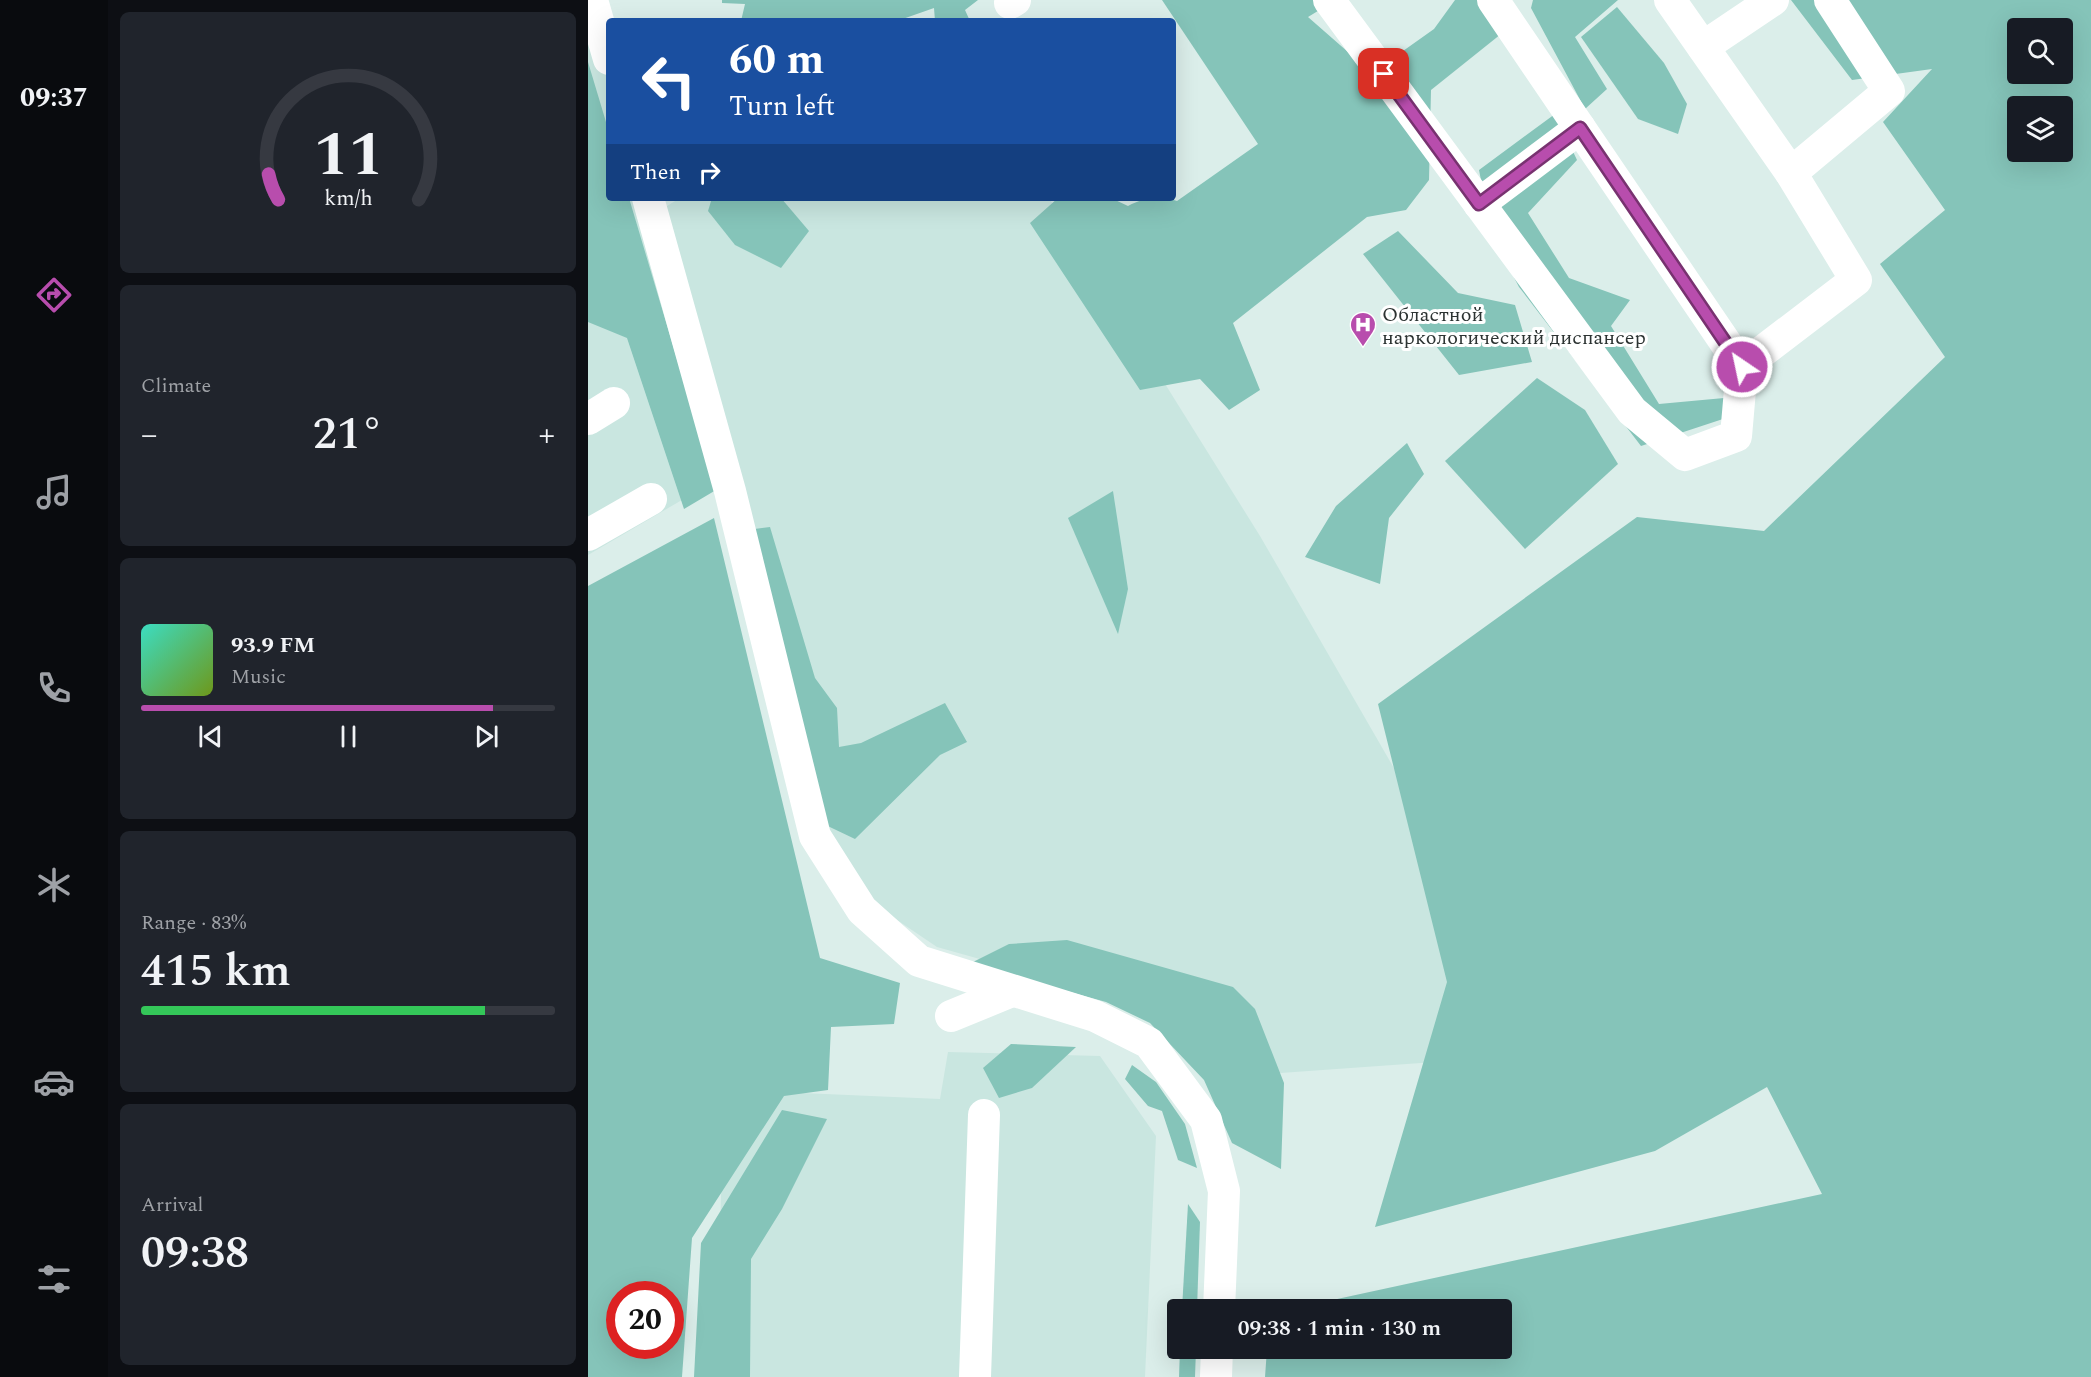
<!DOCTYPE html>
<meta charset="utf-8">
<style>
:root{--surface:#171b24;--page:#20242c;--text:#f1f3f6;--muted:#9ea1a6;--line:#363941;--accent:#b84dad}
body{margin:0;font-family:Spectral,serif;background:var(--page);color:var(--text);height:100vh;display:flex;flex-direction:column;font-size:22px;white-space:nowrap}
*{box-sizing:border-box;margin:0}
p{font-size:20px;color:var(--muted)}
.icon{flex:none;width:33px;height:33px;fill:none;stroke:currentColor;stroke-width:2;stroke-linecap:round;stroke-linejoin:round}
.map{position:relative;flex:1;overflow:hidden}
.sheet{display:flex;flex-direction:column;gap:12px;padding:12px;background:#0d0f14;width:480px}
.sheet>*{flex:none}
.hud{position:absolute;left:18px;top:18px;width:570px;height:183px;border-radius:6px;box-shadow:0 6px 24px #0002;background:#1a4fa0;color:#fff;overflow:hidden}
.controls{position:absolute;left:1419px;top:18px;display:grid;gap:12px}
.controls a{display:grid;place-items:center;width:66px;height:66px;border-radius:6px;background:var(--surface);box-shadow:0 6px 24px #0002;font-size:30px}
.speed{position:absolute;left:18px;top:1281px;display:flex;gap:12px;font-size:30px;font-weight:700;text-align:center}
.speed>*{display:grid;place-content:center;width:78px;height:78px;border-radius:50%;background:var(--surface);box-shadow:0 6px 24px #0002;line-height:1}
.speed .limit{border:9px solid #d22;background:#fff;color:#111}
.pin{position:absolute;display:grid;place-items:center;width:51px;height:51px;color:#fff;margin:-26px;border-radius:12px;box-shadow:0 3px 9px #0006}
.me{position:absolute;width:66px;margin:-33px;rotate:326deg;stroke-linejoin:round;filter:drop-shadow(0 0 4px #0008)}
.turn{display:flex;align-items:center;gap:21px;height:126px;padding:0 24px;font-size:27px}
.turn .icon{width:78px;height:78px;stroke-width:2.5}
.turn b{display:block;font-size:42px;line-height:51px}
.then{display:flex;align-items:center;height:57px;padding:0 24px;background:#0003;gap:12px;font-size:22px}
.big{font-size:45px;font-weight:600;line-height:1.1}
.sheet .tile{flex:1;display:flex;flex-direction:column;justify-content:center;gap:9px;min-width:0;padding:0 21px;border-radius:9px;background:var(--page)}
.sheet .dial{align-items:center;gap:0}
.dial svg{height:156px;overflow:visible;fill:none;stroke:var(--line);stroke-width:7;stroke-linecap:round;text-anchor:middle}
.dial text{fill:var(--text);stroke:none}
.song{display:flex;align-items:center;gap:18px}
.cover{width:72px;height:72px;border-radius:9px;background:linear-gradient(135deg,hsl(170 70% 55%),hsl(80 70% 35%))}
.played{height:6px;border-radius:3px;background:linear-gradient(90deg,var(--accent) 85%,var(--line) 85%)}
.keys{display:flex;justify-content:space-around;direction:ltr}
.heat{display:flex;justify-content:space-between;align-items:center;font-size:33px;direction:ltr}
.charge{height:9px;border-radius:4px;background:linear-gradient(90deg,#34c759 83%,var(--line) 0)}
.trip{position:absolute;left:579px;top:1299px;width:345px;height:60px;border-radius:6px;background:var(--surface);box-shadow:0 6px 24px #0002;font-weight:600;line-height:60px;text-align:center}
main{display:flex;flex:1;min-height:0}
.dock{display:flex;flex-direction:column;width:108px;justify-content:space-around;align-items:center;background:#090b0e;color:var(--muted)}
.dock .icon{width:42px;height:42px}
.dock .current{color:var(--accent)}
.dock b{font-size:27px;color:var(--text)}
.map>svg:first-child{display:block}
.built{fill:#c9e6e0}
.green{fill:#85c4b9;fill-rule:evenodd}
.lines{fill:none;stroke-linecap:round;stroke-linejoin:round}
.minor{stroke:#fff;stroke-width:32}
.route-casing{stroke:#783270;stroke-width:15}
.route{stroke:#b84dad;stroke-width:10}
.labels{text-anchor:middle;stroke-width:6;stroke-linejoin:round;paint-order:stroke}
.poi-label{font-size:20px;fill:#2c3332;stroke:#fff;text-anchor:start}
</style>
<main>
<nav class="dock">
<b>09:37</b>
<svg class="icon current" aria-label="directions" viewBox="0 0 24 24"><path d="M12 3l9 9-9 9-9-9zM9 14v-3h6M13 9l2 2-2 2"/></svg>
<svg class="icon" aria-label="music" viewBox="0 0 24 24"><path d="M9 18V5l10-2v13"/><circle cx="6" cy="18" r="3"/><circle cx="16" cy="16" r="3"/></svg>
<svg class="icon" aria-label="phone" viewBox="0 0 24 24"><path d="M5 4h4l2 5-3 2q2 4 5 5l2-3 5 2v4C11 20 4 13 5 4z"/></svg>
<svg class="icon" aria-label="climate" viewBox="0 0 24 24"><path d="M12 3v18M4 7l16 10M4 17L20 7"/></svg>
<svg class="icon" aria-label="car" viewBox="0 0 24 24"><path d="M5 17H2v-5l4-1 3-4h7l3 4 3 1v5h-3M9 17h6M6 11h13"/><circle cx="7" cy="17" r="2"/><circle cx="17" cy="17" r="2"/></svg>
<svg class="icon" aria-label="filters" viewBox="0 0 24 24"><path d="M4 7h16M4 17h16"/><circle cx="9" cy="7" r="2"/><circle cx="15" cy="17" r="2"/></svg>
</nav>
<section class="sheet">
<div class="tile dial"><svg viewBox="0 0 100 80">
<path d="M14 69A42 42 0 1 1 86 69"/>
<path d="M14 69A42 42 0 0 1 9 56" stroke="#b84dad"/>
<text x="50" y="56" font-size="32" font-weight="700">11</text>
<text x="50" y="72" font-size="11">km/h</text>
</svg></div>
<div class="tile"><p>Climate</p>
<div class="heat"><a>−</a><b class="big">21°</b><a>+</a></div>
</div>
<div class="tile">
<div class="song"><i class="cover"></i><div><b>93.9 FM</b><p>Music</p></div></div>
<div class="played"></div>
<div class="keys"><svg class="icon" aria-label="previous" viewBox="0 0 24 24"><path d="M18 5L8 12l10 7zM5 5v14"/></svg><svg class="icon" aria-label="pause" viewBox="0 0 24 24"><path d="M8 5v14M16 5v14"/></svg><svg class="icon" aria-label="next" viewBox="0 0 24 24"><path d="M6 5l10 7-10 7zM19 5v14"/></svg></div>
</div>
<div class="tile"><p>Range · 83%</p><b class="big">415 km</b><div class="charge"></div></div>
<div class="tile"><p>Arrival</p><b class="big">09:38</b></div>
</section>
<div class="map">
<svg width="1503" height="1377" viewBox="0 0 1503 1377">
<rect width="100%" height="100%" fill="#dbeeea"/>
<g class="built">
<path d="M0 0 21 33V198H67L71 211 92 198H461L672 536 833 815 875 1060 665 1075 601 1018 349 947 247 878 140 473 0 555Z"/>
<path d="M360 1052 512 1056 568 1136 557 1377H129L134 1150 168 1091 352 1099Z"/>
</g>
<g class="green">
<path d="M134 0H390L377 10 382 21H347L346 8 309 21H153L157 4 134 3Z"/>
<path d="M574 0H748L720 17 784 73 846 29 867 0H891L913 34 843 90 841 180 818 210 779 217 645 323 672 390 641 410 612 379 552 390 442 223 470 198H523L540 206C556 198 571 195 589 201L670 144Z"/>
<path d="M945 0H1030L987 37 1019 89 997 109 943 8Z"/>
<path d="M1203 0H1503V1377H677L679 1349 914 1348V1310L703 1309 1234 1194 1179 1087 1067 1151 787 1227 859 982 790 704 1049 517 1176 531 1357 357 1292 264 1357 210 1295 122 1344 69 1264 80ZM1430 28H1474V74H1430ZM1430 106H1474V152H1430Z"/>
<path d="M1029 7 1076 63 1099 104 1090 134 1050 119 993 37Z"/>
<path d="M0 62 21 132V198H41L128 490 96 509 39 338 0 322Z"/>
<path d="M967 114 989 160 940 213 981 278 1042 300 1023 326 1071 404 1136 398 1138 418 1053 446 931 287 904 236 891 170Z"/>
<path d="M124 198H193L221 231 193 268 147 245 120 211Z"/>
<path d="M810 231 870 293 927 305 944 362 871 375 775 254Z"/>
<path d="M949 378 997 410 1030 464 937 549 857 461Z"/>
<path d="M819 443 836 474 801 518 792 584 717 557 748 506Z"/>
<path d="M525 491 540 589 530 634 480 518Z"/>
<path d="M126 518 232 958 312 983 306 1024 243 1027 240 1090 196 1096 104 1238 94 1377H0V586ZM32 1294H82V1346H32Z"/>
<path d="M182 527 227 678 249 708 251 747 273 743 357 703 379 742 352 755 267 839 225 819 151 531Z"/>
<path d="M479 940 645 987 667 1009 696 1083 693 1169 644 1143 616 1080 562 1023 518 1002 381 964 421 944Z"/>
<path d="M423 1044 488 1047 444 1088 411 1098 395 1068Z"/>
<path d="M544 1065 568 1082 597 1124 609 1168 590 1160 574 1111 560 1106 537 1079Z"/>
<path d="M194 1110 239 1119 194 1209 163 1259 162 1377H106L113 1243Z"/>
<path d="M600 1204 612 1222 609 1309H594Z"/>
<path d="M592 1349H608L607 1377H591Z"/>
</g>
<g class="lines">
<g class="minor">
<path d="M4 0 21 59"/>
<path d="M741 0 1044 411 1097 455 1148 436 1154 367 1268 280 1203 173 1082 0"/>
<path d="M905 0 1154 367"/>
<path d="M422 3 427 0"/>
<path d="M1115 47 1185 0"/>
<path d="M1203 173 1301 91 1242 0"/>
<path d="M60 198 142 491 227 836 274 910 331 961 507 1016 561 1043 618 1120 636 1191 631 1310"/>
<path d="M891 204 992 128"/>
<path d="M0 419 26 403"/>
<path d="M0 535 63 499"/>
<path d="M363 1016 424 991"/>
<path d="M387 1377 396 1115"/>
<path d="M628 1377 629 1348"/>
</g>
</g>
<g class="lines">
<defs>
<path id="route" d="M796 74 891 204 992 128 1154 367"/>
</defs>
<use href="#route" class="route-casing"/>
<use href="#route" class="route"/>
</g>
<defs>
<symbol id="hospital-pin" viewBox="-11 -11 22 30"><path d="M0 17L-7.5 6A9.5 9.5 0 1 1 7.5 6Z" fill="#b84dad" stroke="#fff"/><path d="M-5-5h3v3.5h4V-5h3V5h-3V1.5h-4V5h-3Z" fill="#fff"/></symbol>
</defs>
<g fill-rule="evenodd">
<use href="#hospital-pin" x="760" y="310" width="30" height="40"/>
</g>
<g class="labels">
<g class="poi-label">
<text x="794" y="321">Областной<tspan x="794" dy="23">наркологический диспансер</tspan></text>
</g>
</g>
</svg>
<div class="controls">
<a><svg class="icon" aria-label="search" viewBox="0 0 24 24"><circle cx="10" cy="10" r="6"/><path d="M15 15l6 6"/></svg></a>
<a><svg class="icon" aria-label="layers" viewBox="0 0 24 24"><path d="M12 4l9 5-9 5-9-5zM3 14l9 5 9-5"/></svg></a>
</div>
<div class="speed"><div class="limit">20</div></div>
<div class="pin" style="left:796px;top:74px;background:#d93025"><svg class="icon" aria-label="arrive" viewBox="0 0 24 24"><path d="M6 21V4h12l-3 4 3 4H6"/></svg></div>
<svg class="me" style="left:1154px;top:367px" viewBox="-20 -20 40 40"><circle r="17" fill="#b84dad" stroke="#fff" stroke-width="3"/><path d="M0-11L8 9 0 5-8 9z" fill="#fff"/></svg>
<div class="trip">09:38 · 1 min · 130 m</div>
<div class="hud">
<div class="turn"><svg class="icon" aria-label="left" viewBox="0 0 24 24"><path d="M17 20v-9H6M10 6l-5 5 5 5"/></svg><div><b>60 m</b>Turn left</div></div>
<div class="then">Then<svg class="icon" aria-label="right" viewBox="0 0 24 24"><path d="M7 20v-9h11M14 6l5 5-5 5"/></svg></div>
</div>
</div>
</main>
